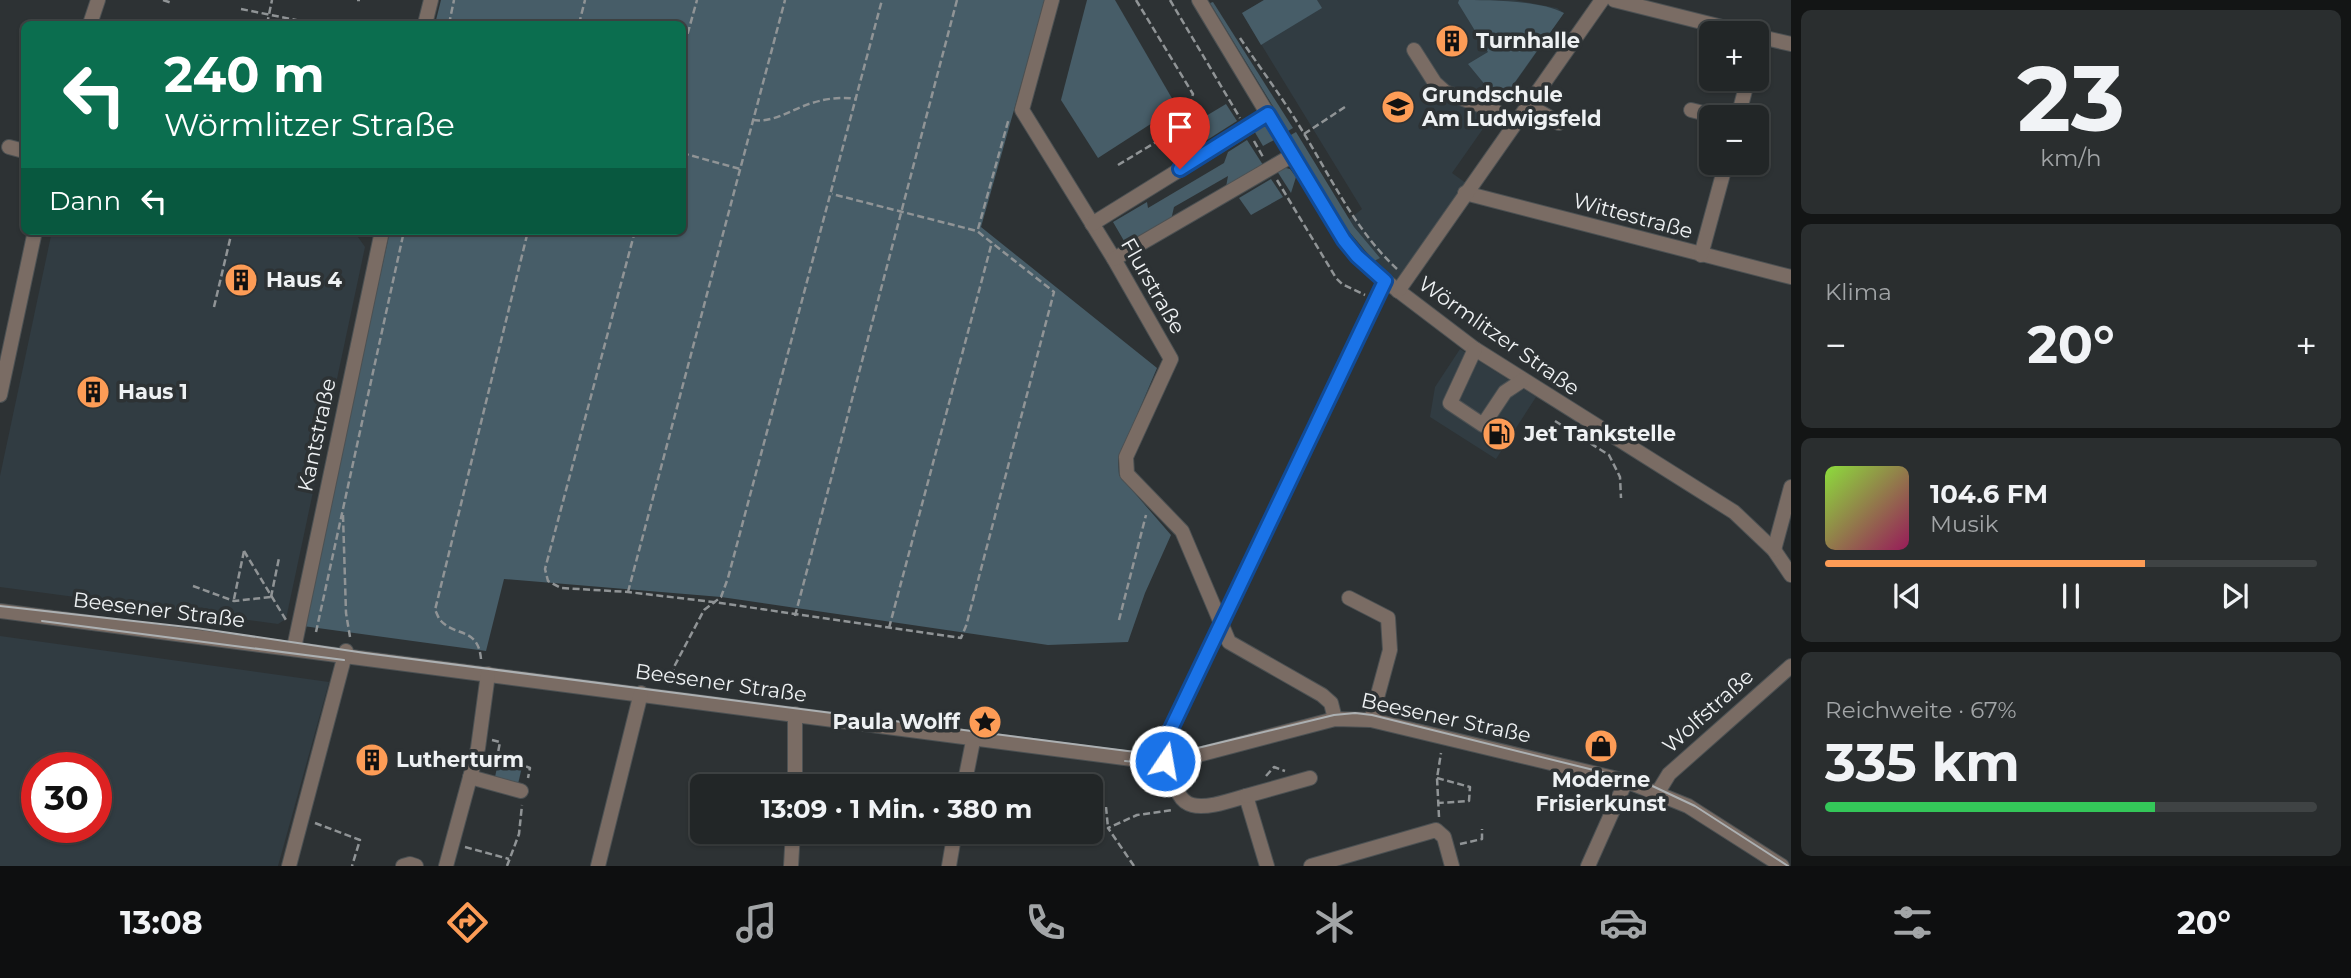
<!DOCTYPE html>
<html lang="de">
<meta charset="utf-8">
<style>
:root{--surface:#222627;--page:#2a2e2f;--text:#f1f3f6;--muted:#a2a5a7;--line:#3f4344;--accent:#fd9c56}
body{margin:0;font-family:Montserrat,sans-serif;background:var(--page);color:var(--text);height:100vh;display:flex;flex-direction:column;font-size:26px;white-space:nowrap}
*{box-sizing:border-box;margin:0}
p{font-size:23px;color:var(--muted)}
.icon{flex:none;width:38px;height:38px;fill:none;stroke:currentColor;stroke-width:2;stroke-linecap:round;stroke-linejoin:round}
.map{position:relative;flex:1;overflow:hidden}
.drawer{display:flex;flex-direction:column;gap:10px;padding:10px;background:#131515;width:560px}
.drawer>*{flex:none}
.hud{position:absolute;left:21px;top:21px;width:665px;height:214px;border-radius:10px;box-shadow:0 2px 5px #0004,0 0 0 2px var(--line);background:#0b6e4f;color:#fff;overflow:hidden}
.tools{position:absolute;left:1699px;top:21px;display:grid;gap:14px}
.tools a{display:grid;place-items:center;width:70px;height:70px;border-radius:10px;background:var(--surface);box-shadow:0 2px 5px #0004,0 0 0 2px var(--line);font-size:35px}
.speed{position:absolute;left:21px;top:752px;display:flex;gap:14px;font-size:35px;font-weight:700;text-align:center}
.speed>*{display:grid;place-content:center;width:91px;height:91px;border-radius:50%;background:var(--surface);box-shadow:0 2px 5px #0004,0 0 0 2px var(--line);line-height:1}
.speed .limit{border:10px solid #d22;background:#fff;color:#111}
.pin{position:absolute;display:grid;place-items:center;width:60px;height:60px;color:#fff;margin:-72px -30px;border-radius:50% 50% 50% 0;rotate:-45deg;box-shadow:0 0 7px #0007}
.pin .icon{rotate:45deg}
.me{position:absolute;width:77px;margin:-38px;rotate:12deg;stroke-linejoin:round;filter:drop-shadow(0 0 5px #0008)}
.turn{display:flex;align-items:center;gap:24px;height:147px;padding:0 28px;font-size:32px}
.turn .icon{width:91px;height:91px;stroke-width:2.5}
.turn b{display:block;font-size:49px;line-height:60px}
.then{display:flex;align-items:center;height:66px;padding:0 28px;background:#0003;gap:14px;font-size:26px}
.big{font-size:52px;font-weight:700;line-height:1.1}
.drawer .card{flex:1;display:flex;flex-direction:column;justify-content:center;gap:10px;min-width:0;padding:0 24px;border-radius:10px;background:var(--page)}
.drawer .dial{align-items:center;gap:0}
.dial b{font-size:91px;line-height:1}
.song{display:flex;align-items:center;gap:21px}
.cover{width:84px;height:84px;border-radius:10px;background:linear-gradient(135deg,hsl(90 70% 55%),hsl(330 70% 35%))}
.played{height:7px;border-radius:4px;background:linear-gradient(90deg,var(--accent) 65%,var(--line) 65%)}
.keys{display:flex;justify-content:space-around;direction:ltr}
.heat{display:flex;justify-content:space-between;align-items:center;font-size:38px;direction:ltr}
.charge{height:10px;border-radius:5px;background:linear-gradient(90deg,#34c759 67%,var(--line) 0)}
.trip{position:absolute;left:690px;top:774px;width:413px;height:70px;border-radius:10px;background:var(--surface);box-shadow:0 2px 5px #0004,0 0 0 2px var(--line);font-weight:700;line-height:70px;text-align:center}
.tabs{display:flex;height:112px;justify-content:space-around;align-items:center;background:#0e0f10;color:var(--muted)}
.tabs .icon{width:49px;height:49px}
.tabs .active{color:var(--accent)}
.tabs b{font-size:32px;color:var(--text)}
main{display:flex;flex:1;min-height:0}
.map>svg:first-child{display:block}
.built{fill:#313c42;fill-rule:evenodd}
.green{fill:#475d68}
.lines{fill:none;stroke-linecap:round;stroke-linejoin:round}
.minor-casing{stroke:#4c5153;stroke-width:16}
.path{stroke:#909496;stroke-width:2.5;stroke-dasharray:7 3.5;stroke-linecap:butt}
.minor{stroke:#7a6c64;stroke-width:14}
.tram{stroke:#acb0b2;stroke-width:2}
.route-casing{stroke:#114b97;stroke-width:18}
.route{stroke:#1a73e8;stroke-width:12}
.labels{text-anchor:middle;stroke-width:7;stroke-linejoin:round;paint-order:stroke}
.poi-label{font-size:21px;font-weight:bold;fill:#eef1f3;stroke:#2d3234;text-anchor:start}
.street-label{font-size:21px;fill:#eef1f3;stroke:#2d3234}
</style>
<main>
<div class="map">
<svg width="1791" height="866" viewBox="0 0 1791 866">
<rect width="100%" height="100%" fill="#2d3234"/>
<g class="built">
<path d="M1264 0H1514L1557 8 1564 13 1452 173 1470 186 1398 291 1337 229 1362 209 1242 13Z"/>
<path d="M52 231H329L358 237 365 247 286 619 278 624 0 587V476Z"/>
<path d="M1460 349 1536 397 1496 459 1430 417 1435 387Z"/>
<path d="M0 636 329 682 278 866H0ZM96 768V828H37V768Z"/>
</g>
<g class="green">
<path d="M441 0H1045L981 227 1157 368 1118 460 1119 475 1171 535 1145 593 1128 642 1048 645 721 597 504 579 486 651 303 626 390 231H682V24H435Z"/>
<path d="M1087 0H1115L1177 107 1098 158 1061 100Z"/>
<path d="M1264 0H1317L1322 8 1261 45 1242 13Z"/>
<path d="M1459 0C1487 0 1540 0 1564 13L1500 103 1468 64 1488 52 1458 3Z"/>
<path d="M1213 2 1293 128 1288 131 1210 3Z"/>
<path d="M1226 104 1237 121 1207 140 1196 122Z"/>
<path d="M1258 126 1266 127 1274 140 1263 146 1253 129Z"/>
<path d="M1296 132 1354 227 1380 258 1374 261 1347 229 1289 136Z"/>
<path d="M1247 140 1263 165 1226 187 1228 176 1174 207 1171 220 1127 246 1113 222 1147 202 1148 208 1224 163 1228 152Z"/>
<path d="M1282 167 1290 169 1296 177 1291 193 1277 171Z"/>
<path d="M1271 179 1283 197 1251 215 1239 198Z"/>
<path d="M499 758 522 767 518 784 495 777Z"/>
</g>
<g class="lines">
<defs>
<g id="minor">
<path d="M1052 0 1022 110 1114 259 1171 359 1126 457 1127 474 1182 531 1229 642 1322 695 1331 703 1335 719"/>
<path d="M1199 0 1337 229 1357 256 1375 273 1475 349 1734 512 1774 550 1791 575"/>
<path d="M1614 0 1746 33"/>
<path d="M90 24 98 0"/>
<path d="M425 24 431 0"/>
<path d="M1757 36 1791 44"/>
<path d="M1414 50 1435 83 1445 92 1495 111 1515 124"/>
<path d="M1528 105 1559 123"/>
<path d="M1691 110 1719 117"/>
<path d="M1738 117 1748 79"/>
<path d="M9 147 24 151"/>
<path d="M1465 193 1791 277"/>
<path d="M1092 224 1268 115"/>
<path d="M1701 255 1726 163"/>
<path d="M1114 259 1293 155"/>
<path d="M1398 291 1602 0"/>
<path d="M1475 349 1450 403 1483 425 1505 392 1523 380"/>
<path d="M0 395 35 231"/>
<path d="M1774 550 1791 487"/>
<path d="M1349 598 1388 618 1390 650 1371 720"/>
<path d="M0 611 1155 762 1179 760 1335 719 1371 720 1626 781 1688 806 1782 866"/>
<path d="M294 648 382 231"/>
<path d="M1175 760C1170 821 1206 808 1246 796L1267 866"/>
<path d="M1165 761 1164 748 1169 733 1385 281"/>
<path d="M470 777 521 791"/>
<path d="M795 786V714"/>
<path d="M964 786 974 736"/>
<path d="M1658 792 1669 774 1791 666"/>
<path d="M1246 796 1310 778"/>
<path d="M289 866 346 651"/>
<path d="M403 866 410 864 416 866"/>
<path d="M446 866 478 748 488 674"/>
<path d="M598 866 641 693"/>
<path d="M791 866 793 831"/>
<path d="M949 866 955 831"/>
<path d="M1311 866 1436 830 1444 837 1452 866"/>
<path d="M1588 866 1626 781"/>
</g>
</defs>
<use href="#minor" class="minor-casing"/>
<g class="path">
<path d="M163 0 172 3"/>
<path d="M357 0H360"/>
<path d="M1136 0 1193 94 1191 100 1183 105 1188 117"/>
<path d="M1170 0 1240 118"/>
<path d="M241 9 306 22"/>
<path d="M267 24 272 0"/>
<path d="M449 24 454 0"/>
<path d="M579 24 585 0"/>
<path d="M1240 38C1260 68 1282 97 1300 127 1331 177 1354 229 1397 269"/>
<path d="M682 54 697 0"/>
<path d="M753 120C774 123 792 109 812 103 828 98 841 97 857 99"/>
<path d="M1304 134 1345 107"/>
<path d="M1254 141 1263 157"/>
<path d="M682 153 740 169"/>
<path d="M1118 165 1166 136 1168 130 1188 117 1202 139"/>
<path d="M1277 180 1336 278 1342 284 1365 295"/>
<path d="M978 229 1009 118"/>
<path d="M635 231 545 569 548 581 561 588 628 592 713 602 961 638 966 626 1054 292 977 231 832 194"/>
<path d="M214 307 232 231"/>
<path d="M1555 421 1609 455 1620 477 1621 498"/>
<path d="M343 515 346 613 350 637"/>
<path d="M244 551 286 620"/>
<path d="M193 586 234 601 271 597"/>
<path d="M628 592 785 0"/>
<path d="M271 597 279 558"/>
<path d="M234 599 244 551"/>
<path d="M795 616 957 0"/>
<path d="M1119 620 1146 515"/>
<path d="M889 628 992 242"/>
<path d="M316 632 404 231"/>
<path d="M481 659C478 627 456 637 441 621 438 618 437 613 435 610L528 231"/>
<path d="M669 686 675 665 704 610 721 597 728 578 882 0"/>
<path d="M492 740 500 742 495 769"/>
<path d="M497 754 530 768 528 778"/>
<path d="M1266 776 1274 767 1285 771"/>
<path d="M1437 778 1470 787 1469 801 1438 803"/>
<path d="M1106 807 1108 828"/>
<path d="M1439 817 1437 778 1441 753"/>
<path d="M315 823 360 840 352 866"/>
<path d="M1460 844 1482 839V829"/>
<path d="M465 847 509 859"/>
<path d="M507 866 519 834 522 805"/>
<path d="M1134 866 1108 828 1137 815 1173 810"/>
</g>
<use href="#minor" class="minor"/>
<g class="tram">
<path d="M0 606 196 628 365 653 1151 754 1177 753 1334 715 1355 713 1372 715 1646 783 1695 806 1788 866"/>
<path d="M42 621 344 660"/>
<path d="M1125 761 1163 765 1197 759"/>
</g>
</g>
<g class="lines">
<defs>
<path id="route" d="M1165 761 1164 747 1169 733 1385 281 1357 256 1344 240 1268 114 1180 169"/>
</defs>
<use href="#route" class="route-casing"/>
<use href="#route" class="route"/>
</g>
<defs>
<symbol id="building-disc" viewBox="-11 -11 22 22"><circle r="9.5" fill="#fd9c56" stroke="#2d3234"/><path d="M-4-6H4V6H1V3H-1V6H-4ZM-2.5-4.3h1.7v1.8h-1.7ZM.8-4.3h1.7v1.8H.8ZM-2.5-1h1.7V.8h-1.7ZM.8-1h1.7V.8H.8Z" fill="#111"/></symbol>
<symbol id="school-disc" viewBox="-11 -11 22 22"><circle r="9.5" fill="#fd9c56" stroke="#2d3234"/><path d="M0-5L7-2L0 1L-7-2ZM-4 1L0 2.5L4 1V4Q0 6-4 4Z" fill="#111"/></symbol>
<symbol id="fuel-disc" viewBox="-11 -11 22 22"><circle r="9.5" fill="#fd9c56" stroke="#2d3234"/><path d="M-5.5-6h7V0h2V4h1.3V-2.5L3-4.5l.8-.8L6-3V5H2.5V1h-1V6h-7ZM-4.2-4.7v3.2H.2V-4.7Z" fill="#111"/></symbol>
<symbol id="sight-disc" viewBox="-11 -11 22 22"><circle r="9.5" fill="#fd9c56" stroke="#2d3234"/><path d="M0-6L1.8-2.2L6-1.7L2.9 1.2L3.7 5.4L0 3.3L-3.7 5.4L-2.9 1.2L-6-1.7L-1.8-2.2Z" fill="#111"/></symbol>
<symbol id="shop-disc" viewBox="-11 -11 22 22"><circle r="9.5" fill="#fd9c56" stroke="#2d3234"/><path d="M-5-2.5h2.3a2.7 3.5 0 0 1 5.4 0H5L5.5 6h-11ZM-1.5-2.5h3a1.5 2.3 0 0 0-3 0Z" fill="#111"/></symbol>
</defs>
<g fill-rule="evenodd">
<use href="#building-disc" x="1433" y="22" width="38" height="38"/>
<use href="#school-disc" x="1379" y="88" width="38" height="38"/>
<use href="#building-disc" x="222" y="261" width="38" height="38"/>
<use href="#building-disc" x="74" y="373" width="38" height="38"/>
<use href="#fuel-disc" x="1480" y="415" width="38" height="38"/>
<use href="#sight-disc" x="966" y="703" width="38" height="38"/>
<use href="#shop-disc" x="1582" y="727" width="38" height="38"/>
<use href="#building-disc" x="353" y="741" width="38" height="38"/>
</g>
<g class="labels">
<g class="poi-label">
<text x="1476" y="48">Turnhalle</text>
<text x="1422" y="102">Grundschule<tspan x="1422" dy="24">Am Ludwigsfeld</tspan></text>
<text x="266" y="287">Haus 4</text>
<text x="118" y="399">Haus 1</text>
<text x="1524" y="441">Jet Tankstelle</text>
<text x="960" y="729" text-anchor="end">Paula Wolff</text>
<text x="396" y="767">Lutherturm</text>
<text x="1601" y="787" text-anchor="middle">Moderne<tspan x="1601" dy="24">Frisierkunst</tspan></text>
</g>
<g class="street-label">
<text transform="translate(1633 216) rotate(15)" y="7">Wittestraße</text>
<text transform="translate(1153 286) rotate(60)" y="7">Flurstraße</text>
<text transform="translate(1499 336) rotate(35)" y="7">Wörmlitzer Straße</text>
<text transform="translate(317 435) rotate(-78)" y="7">Kantstraße</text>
<text transform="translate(159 610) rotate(7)" y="7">Beesener Straße</text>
<text transform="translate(721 683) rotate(8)" y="7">Beesener Straße</text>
<text transform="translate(1708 711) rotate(-42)" y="7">Wolfstraße</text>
<text transform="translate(1446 718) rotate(12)" y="7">Beesener Straße</text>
</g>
</g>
</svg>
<div class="tools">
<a>+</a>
<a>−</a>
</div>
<div class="speed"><div class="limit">30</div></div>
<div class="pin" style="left:1180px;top:169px;background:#d93025"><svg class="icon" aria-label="arrive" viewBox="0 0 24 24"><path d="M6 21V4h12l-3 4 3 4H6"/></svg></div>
<svg class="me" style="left:1165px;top:761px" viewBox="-20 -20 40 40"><circle r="17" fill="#1a73e8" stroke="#fff" stroke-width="3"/><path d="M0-11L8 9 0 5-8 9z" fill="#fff"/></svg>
<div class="trip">13:09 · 1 Min. · 380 m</div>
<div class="hud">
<div class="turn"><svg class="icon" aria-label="left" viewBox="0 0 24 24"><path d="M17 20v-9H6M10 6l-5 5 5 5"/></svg><div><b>240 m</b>Wörmlitzer Straße</div></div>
<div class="then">Dann<svg class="icon" aria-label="left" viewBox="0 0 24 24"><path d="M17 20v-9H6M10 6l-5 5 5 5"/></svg></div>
</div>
</div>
<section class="drawer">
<div class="card dial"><b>23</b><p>km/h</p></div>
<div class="card"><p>Klima</p>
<div class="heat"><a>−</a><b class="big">20°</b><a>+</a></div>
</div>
<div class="card">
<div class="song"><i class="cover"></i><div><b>104.6 FM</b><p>Musik</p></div></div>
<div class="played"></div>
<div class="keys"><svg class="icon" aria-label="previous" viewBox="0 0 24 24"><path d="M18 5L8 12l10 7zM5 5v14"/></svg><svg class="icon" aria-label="pause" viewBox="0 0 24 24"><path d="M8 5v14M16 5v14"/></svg><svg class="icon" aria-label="next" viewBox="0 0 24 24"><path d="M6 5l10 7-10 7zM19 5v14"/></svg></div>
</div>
<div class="card"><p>Reichweite · 67%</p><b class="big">335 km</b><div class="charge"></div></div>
</section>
</main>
<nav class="tabs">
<b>13:08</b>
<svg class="icon active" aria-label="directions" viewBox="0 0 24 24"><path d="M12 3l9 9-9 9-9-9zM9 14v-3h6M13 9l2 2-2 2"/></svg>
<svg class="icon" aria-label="music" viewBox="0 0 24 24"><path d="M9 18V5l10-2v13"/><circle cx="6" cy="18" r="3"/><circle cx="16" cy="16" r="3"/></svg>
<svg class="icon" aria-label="phone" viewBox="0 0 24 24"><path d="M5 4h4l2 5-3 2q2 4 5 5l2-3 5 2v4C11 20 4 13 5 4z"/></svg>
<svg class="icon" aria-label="climate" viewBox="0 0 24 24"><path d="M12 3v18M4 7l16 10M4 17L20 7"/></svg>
<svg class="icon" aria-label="car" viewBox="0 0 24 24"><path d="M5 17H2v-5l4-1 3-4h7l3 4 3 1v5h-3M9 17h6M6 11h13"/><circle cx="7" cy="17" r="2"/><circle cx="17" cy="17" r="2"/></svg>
<svg class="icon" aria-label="filters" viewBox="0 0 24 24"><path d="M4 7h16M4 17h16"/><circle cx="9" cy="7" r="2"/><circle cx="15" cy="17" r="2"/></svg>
<b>20°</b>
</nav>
